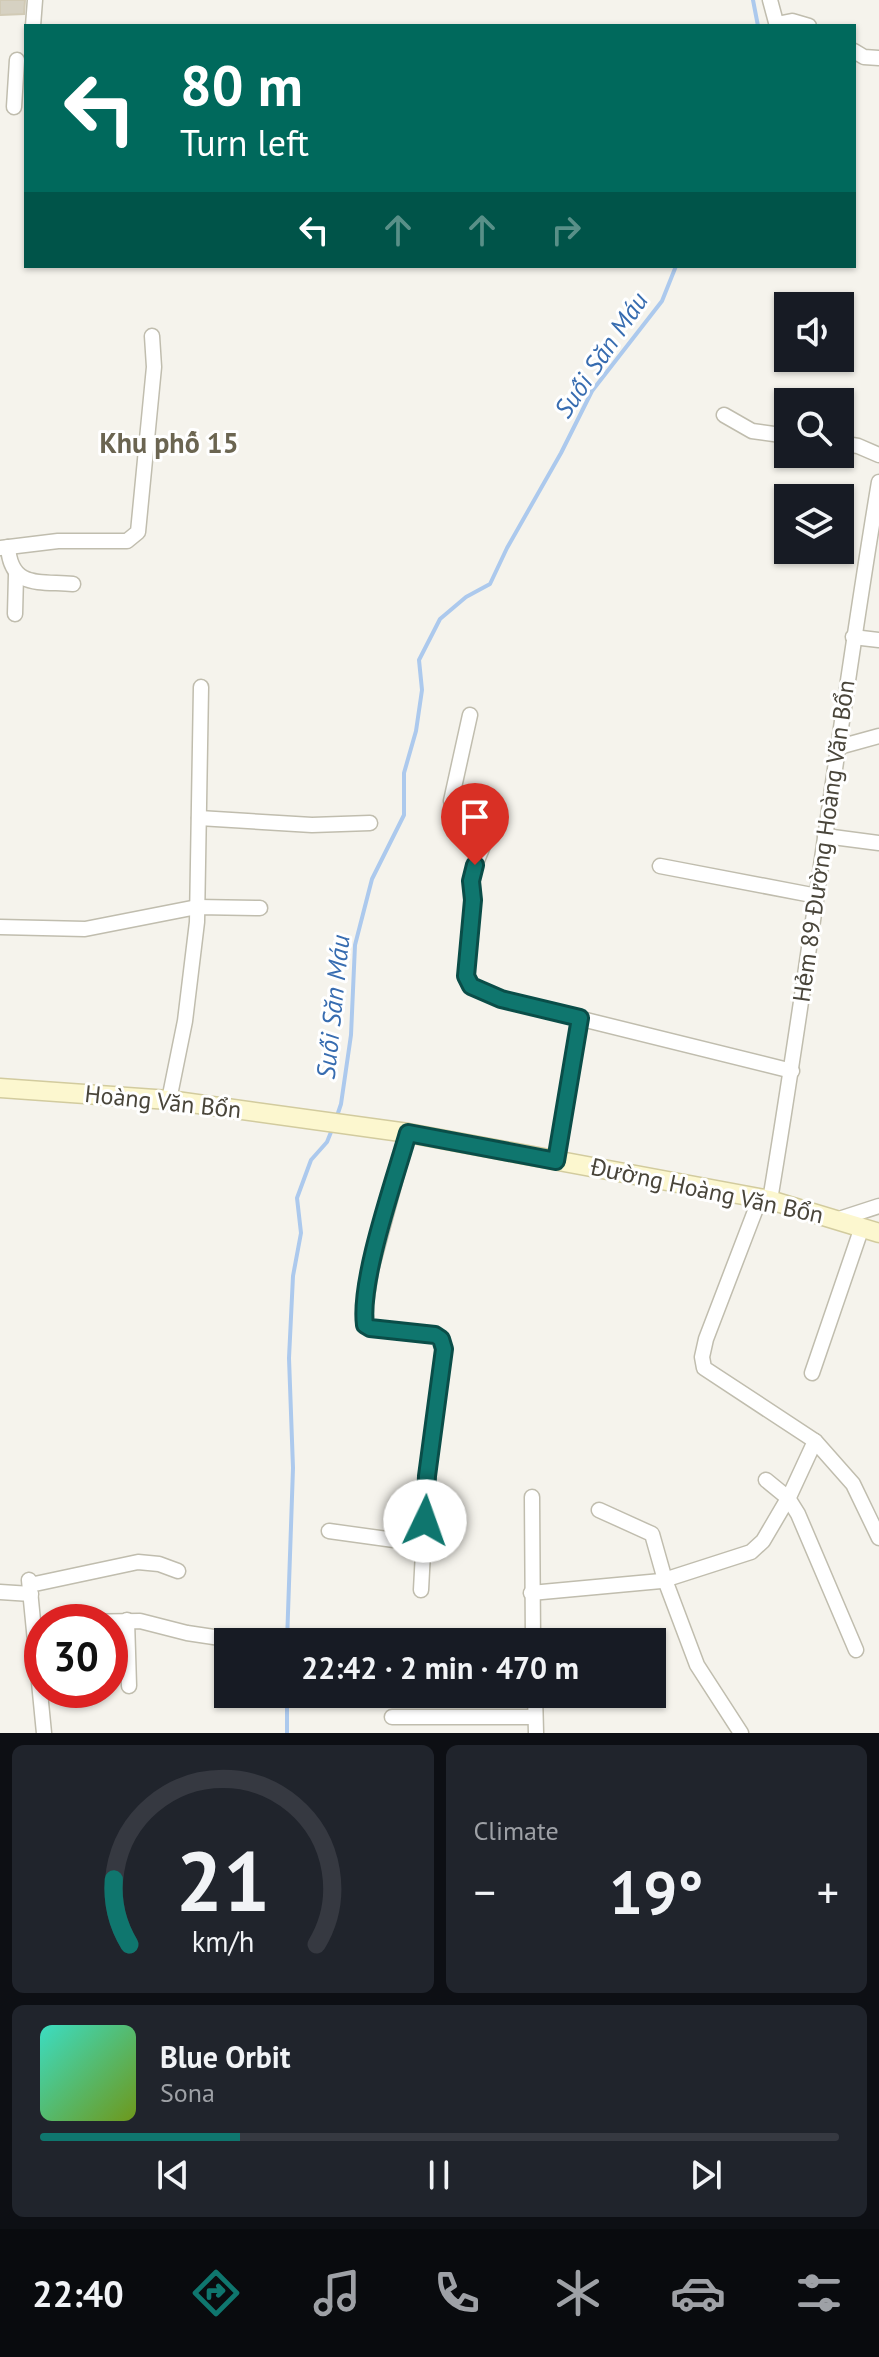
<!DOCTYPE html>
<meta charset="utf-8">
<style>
:root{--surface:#171b24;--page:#20242c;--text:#f1f3f6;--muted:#9ea1a6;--line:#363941;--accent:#0f766e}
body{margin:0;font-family:"PT Sans",sans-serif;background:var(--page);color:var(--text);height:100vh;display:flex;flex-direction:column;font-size:30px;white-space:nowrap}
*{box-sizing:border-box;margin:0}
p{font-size:26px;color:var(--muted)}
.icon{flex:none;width:44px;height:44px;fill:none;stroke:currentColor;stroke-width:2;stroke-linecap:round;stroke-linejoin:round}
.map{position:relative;height:1733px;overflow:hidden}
.panel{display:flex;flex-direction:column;gap:12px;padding:12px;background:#0d0f14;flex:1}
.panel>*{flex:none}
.hud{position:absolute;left:24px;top:24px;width:832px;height:244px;border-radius:0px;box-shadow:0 2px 6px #0004;background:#00695c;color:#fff;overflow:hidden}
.buttons{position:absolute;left:774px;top:292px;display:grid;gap:16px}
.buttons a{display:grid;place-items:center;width:80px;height:80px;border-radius:0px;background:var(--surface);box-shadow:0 2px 6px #0004;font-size:40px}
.speed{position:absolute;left:24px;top:1604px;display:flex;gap:16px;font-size:40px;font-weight:700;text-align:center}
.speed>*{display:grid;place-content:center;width:104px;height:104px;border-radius:50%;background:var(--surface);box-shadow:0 2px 6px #0004;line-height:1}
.speed .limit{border:12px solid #d22;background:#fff;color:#111}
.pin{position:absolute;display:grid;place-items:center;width:68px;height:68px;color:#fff;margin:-82px -34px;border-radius:50% 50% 50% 0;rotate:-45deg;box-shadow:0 0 8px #0007}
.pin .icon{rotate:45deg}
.me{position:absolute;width:88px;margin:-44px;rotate:3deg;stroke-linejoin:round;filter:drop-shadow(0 0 6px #0008)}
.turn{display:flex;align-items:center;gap:28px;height:168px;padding:0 24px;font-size:36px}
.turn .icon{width:104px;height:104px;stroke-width:2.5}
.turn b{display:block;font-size:56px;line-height:68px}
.lanes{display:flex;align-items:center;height:76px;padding:0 24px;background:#0003;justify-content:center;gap:40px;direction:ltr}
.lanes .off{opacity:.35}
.big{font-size:60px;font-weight:600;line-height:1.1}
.panel .widget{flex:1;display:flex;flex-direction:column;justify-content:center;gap:12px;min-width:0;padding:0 28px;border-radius:12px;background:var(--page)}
.panel .dial{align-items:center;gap:0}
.dial svg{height:208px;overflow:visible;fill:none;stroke:var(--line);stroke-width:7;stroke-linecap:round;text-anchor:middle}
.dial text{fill:var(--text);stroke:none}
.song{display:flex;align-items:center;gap:24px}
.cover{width:96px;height:96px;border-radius:12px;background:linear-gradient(135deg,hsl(170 70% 55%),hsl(80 70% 35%))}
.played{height:8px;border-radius:4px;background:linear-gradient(90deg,var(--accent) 25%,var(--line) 25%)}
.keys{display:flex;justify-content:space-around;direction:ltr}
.heat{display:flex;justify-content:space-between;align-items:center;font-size:44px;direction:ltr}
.panel .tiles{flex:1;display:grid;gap:12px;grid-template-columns:1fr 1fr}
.widget:last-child{grid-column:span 2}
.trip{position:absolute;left:214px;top:1628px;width:452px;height:80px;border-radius:0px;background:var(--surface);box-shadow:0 2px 6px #0004;font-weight:600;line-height:80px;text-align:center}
.tabs{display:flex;height:128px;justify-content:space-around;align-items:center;background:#090b0e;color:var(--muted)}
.tabs .icon{width:56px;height:56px}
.tabs .active{color:var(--accent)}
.tabs b{font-size:36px;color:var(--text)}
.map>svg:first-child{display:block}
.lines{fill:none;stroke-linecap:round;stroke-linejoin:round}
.stream{stroke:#acc9ed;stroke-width:4}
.building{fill:#d6d1c2;stroke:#d1cab5;stroke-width:2}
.minor-casing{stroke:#c0bdae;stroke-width:17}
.secondary-casing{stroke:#d2cb9e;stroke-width:21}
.minor{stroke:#fff;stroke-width:14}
.secondary{stroke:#fcf7cf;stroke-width:18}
.route-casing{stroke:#0a4d48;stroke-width:20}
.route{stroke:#0f766e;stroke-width:14}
.labels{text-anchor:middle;stroke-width:6;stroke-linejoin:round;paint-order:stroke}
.street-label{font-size:24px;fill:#49453a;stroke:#fff}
.water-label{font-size:26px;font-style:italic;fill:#376cb0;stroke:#fff}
.quarter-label{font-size:28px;font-weight:bold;fill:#6b6551;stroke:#fff}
</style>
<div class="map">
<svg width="879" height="1733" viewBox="0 0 879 1733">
<rect width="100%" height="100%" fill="#f5f3ec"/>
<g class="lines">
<g class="stream">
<path d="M753 0 758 26"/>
<path d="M336 1119 341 1104 351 1035 355 945 372 879 404 815V773L416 731 422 690 419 660 440 619 466 597 490 584 507 548 561 453 592 391 662 301 676 266"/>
<path d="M287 1642 293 1468 289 1358 293 1276 301 1233 297 1198 311 1160 327 1142 333 1127"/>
<path d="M287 1733V1694"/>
</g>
</g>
<path class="building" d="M0 0H25L24 14 0 15Z"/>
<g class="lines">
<defs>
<g id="minor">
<path d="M770 0 777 26"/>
<path d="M777 24 792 21 809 26"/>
<path d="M33 26 35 0"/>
<path d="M854 51 864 57 879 58"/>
<path d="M14 107 17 60"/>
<path d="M724 415 752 431 788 436"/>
<path d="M840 443 858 446 879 455"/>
<path d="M8 547C11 589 40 581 73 584"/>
<path d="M0 548 58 541H127L138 532 154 367 152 336"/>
<path d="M15 614 16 575"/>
<path d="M853 637 879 640"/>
<path d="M839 747 879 736"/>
<path d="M451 801 470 715"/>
<path d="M199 818 312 825 370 823"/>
<path d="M494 820 475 865 471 881 473 900 466 976 471 986 501 999 792 1071"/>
<path d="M825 836 879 843"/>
<path d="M660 866 817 896"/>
<path d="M0 927 85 929 197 907 260 908"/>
<path d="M169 1100 185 1021 197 922 201 687"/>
<path d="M408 1133 371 1270 364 1316 365 1325 370 1328 435 1335 441 1339 444 1349 427 1476 421 1590"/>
<path d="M556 1161 580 1018"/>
<path d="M760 1198 706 1339 702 1357 704 1368 815 1441 853 1484 879 1538"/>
<path d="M770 1200C810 962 839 721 879 482"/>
<path d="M839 1219 879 1206"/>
<path d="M812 1373 862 1227"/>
<path d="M766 1480 788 1498 798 1514 856 1650"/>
<path d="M532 1497 533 1642"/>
<path d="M599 1510 652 1534 665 1580 697 1665 741 1733"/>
<path d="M329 1531 423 1544"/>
<path d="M29 1580 44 1733"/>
<path d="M30 1585 138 1562 159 1564 178 1571"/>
<path d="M0 1592 31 1594"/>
<path d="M531 1593 661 1581 751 1552 763 1541 790 1495 815 1441"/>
<path d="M127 1620 129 1686"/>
<path d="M75 1622 140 1621 187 1633 227 1639"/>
<path d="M535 1694 536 1733"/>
<path d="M392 1717H535"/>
</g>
<path id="secondary" d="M0 1088 169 1100 408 1133 770 1200 879 1233"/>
</defs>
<use href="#minor" class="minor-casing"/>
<use href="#secondary" class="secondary-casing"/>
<use href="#minor" class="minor"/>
<use href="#secondary" class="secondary"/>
</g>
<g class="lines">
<defs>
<path id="route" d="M425 1521 427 1476 444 1349 441 1339 435 1335 370 1328 365 1325C359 1280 395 1179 408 1133L556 1161 580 1018 501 999 471 986 466 976 473 900 471 881 475 865"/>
</defs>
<use href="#route" class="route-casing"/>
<use href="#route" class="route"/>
</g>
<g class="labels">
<g class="street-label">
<text transform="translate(824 841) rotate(-82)" y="8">Hẻm 89 Đường Hoàng Văn Bổn</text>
<text transform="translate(163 1102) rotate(6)" y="8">Hoàng Văn Bổn</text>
<text transform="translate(707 1191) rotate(12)" y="8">Đường Hoàng Văn Bổn</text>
</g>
<g class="water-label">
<text transform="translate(601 355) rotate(-56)" y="9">Suối Săn Máu</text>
<text transform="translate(333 1007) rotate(-84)" y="9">Suối Săn Máu</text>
</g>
<g class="quarter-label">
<text x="169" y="453">Khu phố 15</text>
</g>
</g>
</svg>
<div class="buttons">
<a><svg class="icon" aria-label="sound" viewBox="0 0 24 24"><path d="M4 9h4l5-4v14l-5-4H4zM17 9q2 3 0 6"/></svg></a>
<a><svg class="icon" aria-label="search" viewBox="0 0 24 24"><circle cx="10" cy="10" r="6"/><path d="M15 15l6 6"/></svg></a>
<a><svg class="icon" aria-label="layers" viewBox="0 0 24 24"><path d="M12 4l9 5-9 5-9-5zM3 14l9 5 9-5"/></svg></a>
</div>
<div class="speed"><div class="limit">30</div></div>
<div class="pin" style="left:475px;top:865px;background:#d93025"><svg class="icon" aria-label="arrive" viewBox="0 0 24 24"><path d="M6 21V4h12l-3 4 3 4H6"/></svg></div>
<svg class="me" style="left:425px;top:1521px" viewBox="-20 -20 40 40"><circle r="19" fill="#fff"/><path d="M0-13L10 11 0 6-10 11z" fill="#0f766e"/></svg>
<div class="trip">22:42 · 2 min · 470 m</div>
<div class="hud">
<div class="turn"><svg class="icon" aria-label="left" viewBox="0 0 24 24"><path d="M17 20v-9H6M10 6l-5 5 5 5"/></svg><div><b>80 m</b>Turn left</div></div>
<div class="lanes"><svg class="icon" aria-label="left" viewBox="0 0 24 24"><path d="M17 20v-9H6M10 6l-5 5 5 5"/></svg><svg class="icon off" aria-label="ahead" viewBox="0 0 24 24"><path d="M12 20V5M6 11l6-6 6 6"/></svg><svg class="icon off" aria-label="ahead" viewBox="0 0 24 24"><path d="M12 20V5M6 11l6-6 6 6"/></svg><svg class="icon off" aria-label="right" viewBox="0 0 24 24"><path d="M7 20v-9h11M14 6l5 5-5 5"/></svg></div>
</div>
</div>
<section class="panel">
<div class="tiles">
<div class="widget dial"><svg viewBox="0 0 100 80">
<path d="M14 69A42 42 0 1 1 86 69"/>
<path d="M14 69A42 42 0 0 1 8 44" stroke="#0f766e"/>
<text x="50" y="56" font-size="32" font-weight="700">21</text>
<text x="50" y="72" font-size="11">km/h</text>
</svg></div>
<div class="widget"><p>Climate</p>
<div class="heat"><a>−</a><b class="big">19°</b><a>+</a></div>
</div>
<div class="widget">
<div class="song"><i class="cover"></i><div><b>Blue Orbit</b><p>Sona</p></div></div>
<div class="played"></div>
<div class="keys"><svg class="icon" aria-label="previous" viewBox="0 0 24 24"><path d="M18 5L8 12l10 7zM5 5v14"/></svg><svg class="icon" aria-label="pause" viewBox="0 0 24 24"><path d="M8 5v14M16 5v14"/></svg><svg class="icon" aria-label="next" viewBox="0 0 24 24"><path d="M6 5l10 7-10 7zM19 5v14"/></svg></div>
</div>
</div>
</section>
<nav class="tabs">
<b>22:40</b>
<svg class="icon active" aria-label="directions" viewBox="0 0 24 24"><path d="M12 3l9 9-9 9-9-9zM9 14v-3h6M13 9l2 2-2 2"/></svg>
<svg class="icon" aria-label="music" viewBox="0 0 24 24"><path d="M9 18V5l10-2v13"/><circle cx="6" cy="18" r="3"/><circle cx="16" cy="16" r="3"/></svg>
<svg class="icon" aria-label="phone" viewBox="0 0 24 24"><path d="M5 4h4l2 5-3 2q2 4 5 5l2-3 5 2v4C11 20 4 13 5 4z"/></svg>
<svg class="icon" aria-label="climate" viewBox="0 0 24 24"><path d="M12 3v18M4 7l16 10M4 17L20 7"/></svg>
<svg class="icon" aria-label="car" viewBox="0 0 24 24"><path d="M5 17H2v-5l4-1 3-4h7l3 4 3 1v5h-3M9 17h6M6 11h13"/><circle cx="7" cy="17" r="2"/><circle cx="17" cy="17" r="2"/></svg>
<svg class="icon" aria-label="filters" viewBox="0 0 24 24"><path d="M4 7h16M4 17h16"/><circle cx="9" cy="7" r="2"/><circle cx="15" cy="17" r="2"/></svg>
</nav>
